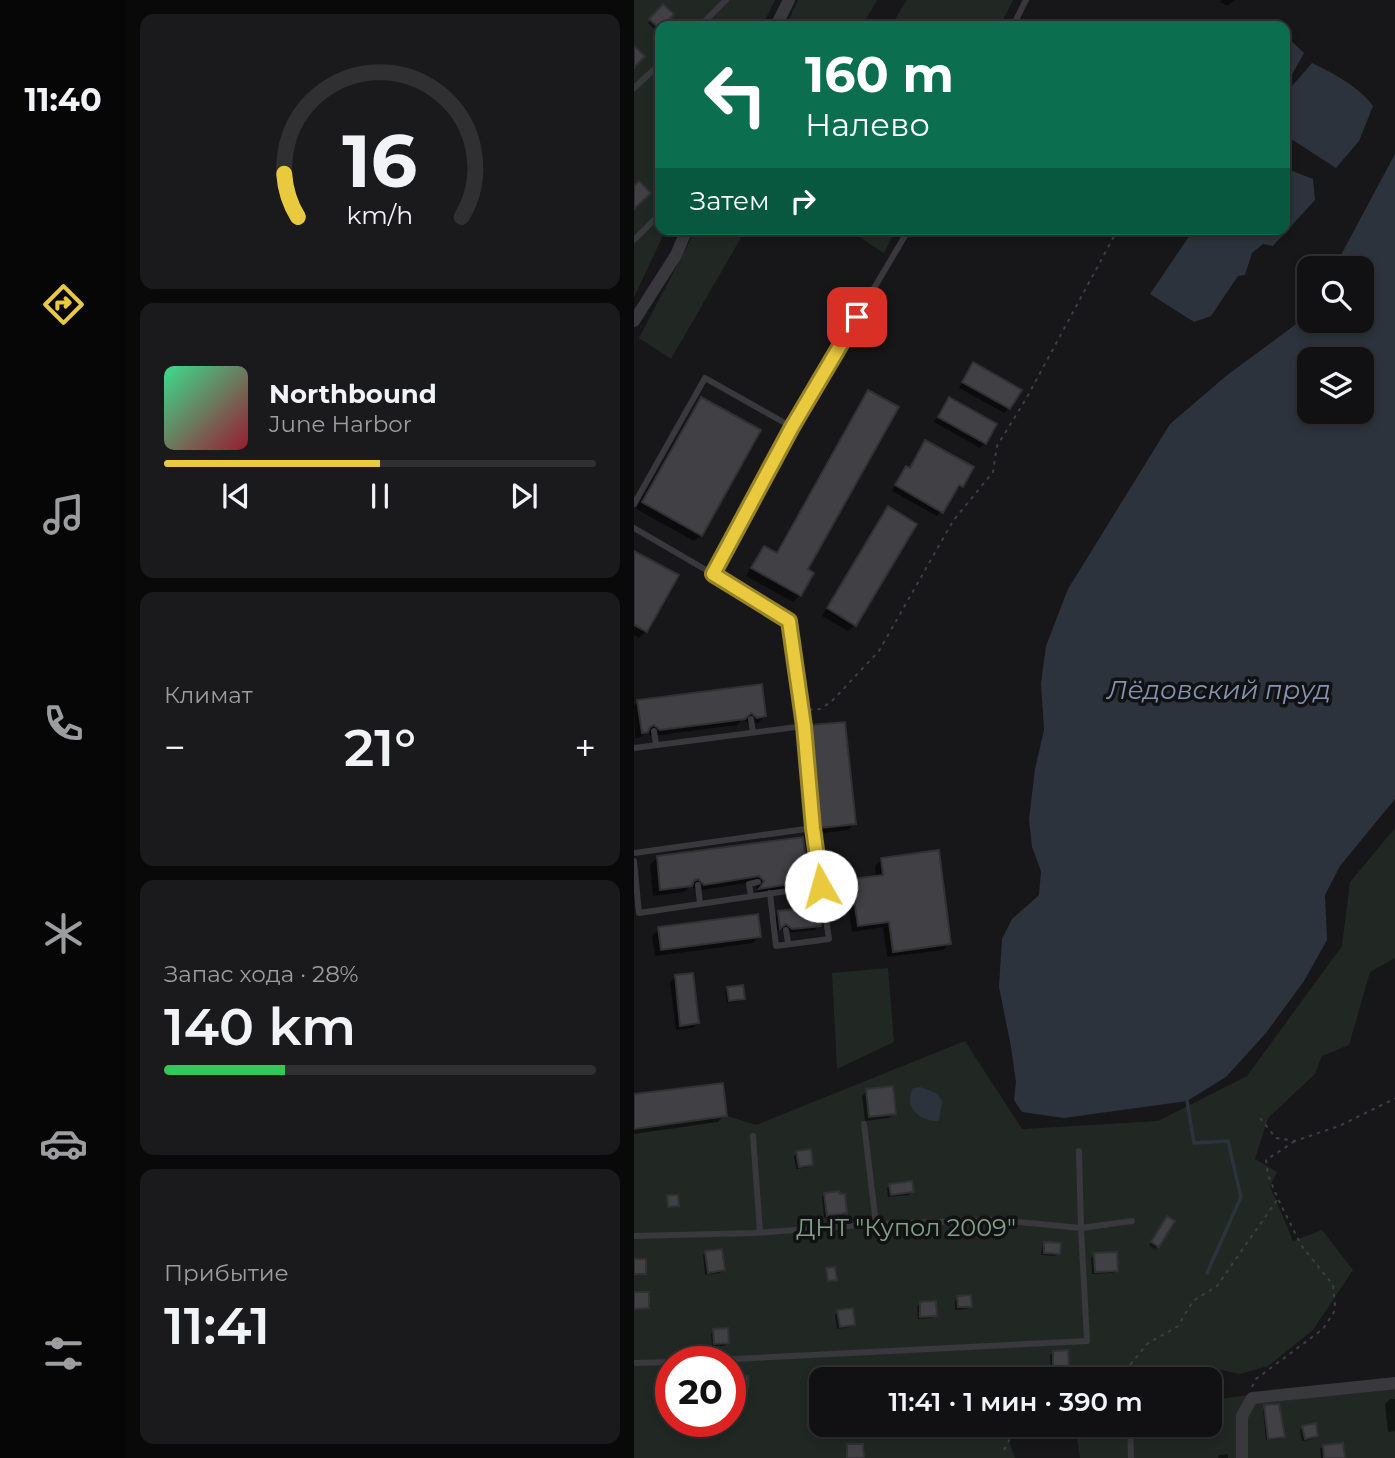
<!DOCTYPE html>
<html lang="ru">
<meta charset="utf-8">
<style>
:root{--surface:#111012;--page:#1a191b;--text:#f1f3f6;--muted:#9c9d9f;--line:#303032;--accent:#e9ca3e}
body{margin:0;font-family:Montserrat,sans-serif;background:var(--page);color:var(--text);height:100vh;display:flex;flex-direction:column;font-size:26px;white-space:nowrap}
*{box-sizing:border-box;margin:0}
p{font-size:23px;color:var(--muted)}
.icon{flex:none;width:38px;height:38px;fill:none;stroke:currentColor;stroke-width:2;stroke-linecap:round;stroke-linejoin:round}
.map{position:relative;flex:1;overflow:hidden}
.side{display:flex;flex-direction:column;gap:14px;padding:14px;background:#09090a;width:508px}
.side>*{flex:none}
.guide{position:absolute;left:21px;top:21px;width:635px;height:214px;border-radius:14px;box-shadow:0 4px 10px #0003,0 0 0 2px var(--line);background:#0b6e4f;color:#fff;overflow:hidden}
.fabs{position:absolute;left:663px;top:256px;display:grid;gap:14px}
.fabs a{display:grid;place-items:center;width:77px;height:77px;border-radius:14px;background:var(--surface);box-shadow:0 4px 10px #0003,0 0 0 2px var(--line);font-size:35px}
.speed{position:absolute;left:21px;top:1346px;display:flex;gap:14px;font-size:35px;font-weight:700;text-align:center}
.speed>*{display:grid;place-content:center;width:91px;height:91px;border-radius:50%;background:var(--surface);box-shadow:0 4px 10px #0003,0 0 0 2px var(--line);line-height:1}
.speed .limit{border:10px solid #d22;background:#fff;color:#111}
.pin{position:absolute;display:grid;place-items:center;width:60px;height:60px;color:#fff;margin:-30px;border-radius:14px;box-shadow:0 4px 10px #0006}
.me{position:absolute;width:77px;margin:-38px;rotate:353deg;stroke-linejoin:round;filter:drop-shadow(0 0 5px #0008)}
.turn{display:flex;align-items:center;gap:24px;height:147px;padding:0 35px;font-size:32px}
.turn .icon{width:91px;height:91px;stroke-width:2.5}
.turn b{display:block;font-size:49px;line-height:60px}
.then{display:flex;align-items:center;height:66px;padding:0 35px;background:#0003;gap:14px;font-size:26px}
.big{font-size:52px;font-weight:600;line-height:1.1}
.side .widget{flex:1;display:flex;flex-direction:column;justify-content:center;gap:10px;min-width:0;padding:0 24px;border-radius:14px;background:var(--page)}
.side .dial{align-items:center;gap:0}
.dial svg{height:182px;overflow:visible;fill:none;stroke:var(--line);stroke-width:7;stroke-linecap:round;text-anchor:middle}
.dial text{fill:var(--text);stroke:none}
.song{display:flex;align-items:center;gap:21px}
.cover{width:84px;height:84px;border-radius:10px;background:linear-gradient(135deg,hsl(150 70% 55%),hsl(350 70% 35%))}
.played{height:7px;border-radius:4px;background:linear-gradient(90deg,var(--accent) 50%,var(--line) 50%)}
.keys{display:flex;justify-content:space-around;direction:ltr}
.heat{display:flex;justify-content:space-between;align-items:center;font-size:38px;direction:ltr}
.charge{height:10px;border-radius:5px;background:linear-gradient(90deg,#34c759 28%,var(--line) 0)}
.trip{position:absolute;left:175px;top:1367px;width:413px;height:70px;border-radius:14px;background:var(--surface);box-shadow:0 4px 10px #0003,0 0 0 2px var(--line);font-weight:600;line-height:70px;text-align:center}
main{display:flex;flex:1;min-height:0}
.dock{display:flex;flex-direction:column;width:126px;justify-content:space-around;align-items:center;background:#070607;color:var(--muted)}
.dock .icon{width:49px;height:49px}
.dock .selected{color:var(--accent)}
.dock b{font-size:32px;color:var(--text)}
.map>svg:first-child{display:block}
.green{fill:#212823;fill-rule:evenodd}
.water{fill:#2d333c;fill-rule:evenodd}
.shadow{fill:#0007}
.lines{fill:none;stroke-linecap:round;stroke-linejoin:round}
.stream{stroke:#2d333c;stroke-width:3.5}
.building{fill:#414045;stroke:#313134;stroke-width:2}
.path{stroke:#3e3e44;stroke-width:2;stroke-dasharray:3.5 5;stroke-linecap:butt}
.lane{stroke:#38383d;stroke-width:6}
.street{stroke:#38383d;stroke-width:12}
.route-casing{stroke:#978328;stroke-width:18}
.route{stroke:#e9ca3e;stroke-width:12}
.labels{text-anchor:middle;stroke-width:7;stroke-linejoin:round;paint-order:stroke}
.park-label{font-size:24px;fill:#81a288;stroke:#121113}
.water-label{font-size:26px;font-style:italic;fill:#8294b1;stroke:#121113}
</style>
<main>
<nav class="dock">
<b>11:40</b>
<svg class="icon selected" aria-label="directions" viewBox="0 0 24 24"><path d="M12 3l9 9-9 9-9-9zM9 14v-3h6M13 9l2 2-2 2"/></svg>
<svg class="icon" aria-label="music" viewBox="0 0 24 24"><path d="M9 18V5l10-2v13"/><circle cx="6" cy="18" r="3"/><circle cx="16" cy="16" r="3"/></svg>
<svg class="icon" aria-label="phone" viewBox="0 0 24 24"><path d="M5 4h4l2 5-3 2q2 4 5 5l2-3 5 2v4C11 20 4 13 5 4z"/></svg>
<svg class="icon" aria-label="climate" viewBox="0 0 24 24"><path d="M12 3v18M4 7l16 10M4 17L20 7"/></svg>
<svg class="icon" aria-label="car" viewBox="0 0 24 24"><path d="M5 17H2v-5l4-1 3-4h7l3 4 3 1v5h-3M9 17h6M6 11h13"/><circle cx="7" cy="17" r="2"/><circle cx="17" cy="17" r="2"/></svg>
<svg class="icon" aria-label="filters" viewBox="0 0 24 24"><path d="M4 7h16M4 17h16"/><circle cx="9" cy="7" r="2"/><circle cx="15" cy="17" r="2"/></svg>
</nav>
<section class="side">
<div class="widget dial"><svg viewBox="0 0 100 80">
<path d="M14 69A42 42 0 1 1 86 69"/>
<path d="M14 69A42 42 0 0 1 8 50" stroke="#e9ca3e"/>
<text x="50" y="56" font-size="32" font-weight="700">16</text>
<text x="50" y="72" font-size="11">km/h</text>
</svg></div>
<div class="widget">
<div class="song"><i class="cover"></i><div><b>Northbound</b><p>June Harbor</p></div></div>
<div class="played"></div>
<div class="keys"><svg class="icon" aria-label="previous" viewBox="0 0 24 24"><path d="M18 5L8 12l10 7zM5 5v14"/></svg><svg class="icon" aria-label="pause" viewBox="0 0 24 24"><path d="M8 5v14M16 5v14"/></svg><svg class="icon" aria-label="next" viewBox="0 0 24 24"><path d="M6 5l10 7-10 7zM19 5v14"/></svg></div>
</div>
<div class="widget"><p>Климат</p>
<div class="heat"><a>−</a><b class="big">21°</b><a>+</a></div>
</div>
<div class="widget"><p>Запас хода · 28%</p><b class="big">140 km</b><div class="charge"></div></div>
<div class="widget"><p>Прибытие</p><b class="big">11:41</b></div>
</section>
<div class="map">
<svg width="762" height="1458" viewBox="0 0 762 1458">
<rect width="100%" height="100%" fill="#171618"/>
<g class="green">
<path d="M0 0H141L128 26H26V229H32L0 297Z"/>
<path d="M164 0H243L228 26H152Z"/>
<path d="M273 0H379L366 26H257Z"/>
<path d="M62 229H112L37 359 5 338Z"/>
<path d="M213 229H262L250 253Z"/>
<path d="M761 828V958L736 972 715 1045 688 1056 681 1074 634 1118 621 1159 643 1172 636 1186 659 1241 688 1230 719 1270 679 1330 634 1366 606 1374 582 1369 572 1379H187V1424L369 1425 381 1458H0V1129L93 1116 122 1125 331 1041 388 1129 524 1121 613 1076 708 946 716 882ZM37 1362H96V1421H37Z"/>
<path d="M254 968 260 1042 203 1069 198 973Z"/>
<path d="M761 1377V1458H446L441 1425 576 1424V1400Z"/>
</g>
<g class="water">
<path d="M653 37 670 53 651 87V38Z"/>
<path d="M678 63C699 73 725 87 739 106L725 141 702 168 651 135V94Z"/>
<path d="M761 154V799L706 866 691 895 693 940 670 981 632 1033 592 1077 553 1101 430 1118 388 1112 380 1100 382 1082 377 1047 365 987 368 939 378 919 405 895 407 871 398 847 395 819 401 769 410 730 407 683 412 646 434 589 536 424 592 376 673 316 675 311 676 320H728V268H700ZM676 359H728V411H676Z"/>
<path d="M651 168 679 179 681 200 639 246 629 244 618 253 611 275 604 276 577 316 560 322 516 294 558 232H568L569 229H651Z"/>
<path d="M286 1087 304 1094 308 1101 305 1121C287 1122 268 1107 279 1088Z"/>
</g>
<g class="shadow">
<path d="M587 0H600L594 6 586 2Z"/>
<path d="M29 7 38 14 22 31 14 23Z"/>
<path d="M339 365 375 408 370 413 325 388Z"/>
<path d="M235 392 171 570 166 595 159 602 112 576 124 554 130 548 141 554 228 399Z"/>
<path d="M67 399V535L60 541 2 509 61 405Z"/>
<path d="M315 399 351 443 346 448 300 422Z"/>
<path d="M292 442 327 486 322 491 320 490 303 516 258 491 268 473 273 468 275 469Z"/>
<path d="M254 508 221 625 214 631 188 616 248 515Z"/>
<path d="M0 553 12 631 5 638 0 635Z"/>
<path d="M127 686 131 716 124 723 115 724 109 719 103 725 18 736 12 731 6 738H1L0 706 4 701Z"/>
<path d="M177 727 220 824 214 830 181 834 171 734Z"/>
<path d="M23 858 165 869 173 881 166 888 121 894 124 889 118 882 62 891 57 885 50 892 19 896 16 865Z"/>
<path d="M247 860 315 943 309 950 253 957 249 927 218 932 211 888 218 881 242 878 241 866Z"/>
<path d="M145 913 185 925 181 930 152 933 146 928 142 931 140 918Z"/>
<path d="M25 929 126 936 119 943 21 956 18 936Z"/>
<path d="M41 977 64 1023 59 1028 42 1030 36 982Z"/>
<path d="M94 989 109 998 106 1001 93 1003 91 992Z"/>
<path d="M233 1091 260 1113 255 1118 231 1121 228 1096Z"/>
<path d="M0 1097 91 1115 84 1122 0 1134Z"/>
<path d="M163 1153 178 1164 175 1167 162 1169 160 1156Z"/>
<path d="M256 1185 278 1192 275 1195 254 1197 253 1188Z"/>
<path d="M191 1194 212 1213 209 1216 190 1218 188 1197Z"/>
<path d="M530 1221 523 1246 521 1249 515 1245Z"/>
<path d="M411 1244 424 1253 421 1256 407 1255 408 1247Z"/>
<path d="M72 1252 89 1270 86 1273 71 1275 69 1255Z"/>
<path d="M460 1255 482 1270 479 1273 458 1274 457 1258Z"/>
<path d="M324 1298 336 1306 333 1309 321 1310V1301Z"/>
<path d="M286 1304 301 1316 298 1318 284 1319 283 1306Z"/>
<path d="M204 1312 219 1324 216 1327 203 1329 201 1315Z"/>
<path d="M80 1331 93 1343 90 1346H78L77 1334Z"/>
<path d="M419 1352 433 1369 430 1372H417L416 1355Z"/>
<path d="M211 1373H220V1379H210Z"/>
<path d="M98 1378 113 1386 110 1389 96 1390Z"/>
<path d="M756 1399H762V1431L754 1432 751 1404Z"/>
<path d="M631 1407 649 1437 647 1439 632 1440 629 1409Z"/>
<path d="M522 1424H539V1428L536 1431 521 1433Z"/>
<path d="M669 1427 682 1436 679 1439 668 1441 666 1430Z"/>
<path d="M689 1446 709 1458H687L686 1449Z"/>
<path d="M594 1454V1458H584L585 1455Z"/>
</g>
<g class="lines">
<path class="stream" d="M553 1101 560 1143 594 1141 607 1197 573 1273"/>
</g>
<g class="building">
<path d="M29 4 40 14 29 26H26V29L15 19Z"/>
<path d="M0 46 11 56 0 68Z"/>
<path d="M5 181 17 193 0 209V186Z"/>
<path d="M339 362 388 390 376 409 328 382Z"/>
<path d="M234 390 265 407 174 569 180 573 167 596 117 568 130 546 143 553Z"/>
<path d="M67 397 127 430 68 536 8 502Z"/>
<path d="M315 397 363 424 352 444 304 417Z"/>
<path d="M291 440 340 467 329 487 325 485 309 513 261 485 272 466 276 468Z"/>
<path d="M254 506 283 524 222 626 193 608Z"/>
<path d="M0 551 45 575 13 632 0 625Z"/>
<path d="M128 684 132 716 123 718 117 713 111 719 26 730 20 725 16 727 14 732 8 733 3 700Z"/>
<path d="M211 722 222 824 187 828 177 725Z"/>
<path d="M169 837 172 863 167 869 169 873 174 875 175 881 125 889 130 881 125 876 70 885 64 879 60 881 58 886 26 890 23 856Z"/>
<path d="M305 850 317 944 259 952 255 922 224 926 217 879 249 875 247 858Z"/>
<path d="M184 907 187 926 158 929 152 924 146 929 144 911Z"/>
<path d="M124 914 127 937 27 950 24 927Z"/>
<path d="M59 973 65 1023 46 1026 41 975Z"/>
<path d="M109 985 111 999 95 1001 93 987Z"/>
<path d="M89 1083 93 1116 0 1129V1094Z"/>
<path d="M259 1086 262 1114 235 1117 232 1089Z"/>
<path d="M177 1149 179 1165 165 1167 162 1151Z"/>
<path d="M278 1181 280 1192 257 1195 255 1184Z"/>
<path d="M205 1191 206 1194H211L213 1213 193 1216 190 1193Z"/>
<path d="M33 1195H44L45 1206 34 1207Z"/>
<path d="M533 1216 541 1221 525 1247 517 1242Z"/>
<path d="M410 1242 427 1243 426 1254 410 1253Z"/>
<path d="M88 1249 91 1270 74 1273 71 1251Z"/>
<path d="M483 1252 484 1271 461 1272 460 1253Z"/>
<rect x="0" y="1259" width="12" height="15"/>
<path d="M201 1267 203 1280 194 1281 192 1268Z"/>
<path d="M0 1292H15V1308L0 1309Z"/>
<path d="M337 1295 338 1307H324L323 1296Z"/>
<path d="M302 1301 303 1316 286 1317V1302Z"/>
<path d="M219 1308 221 1325 206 1327 203 1310Z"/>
<path d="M94 1328 95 1343 80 1344 79 1329Z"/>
<path d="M434 1350 435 1370H419V1351Z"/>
<path d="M97 1376H114V1387H98Z"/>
<path d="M645 1404 651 1437 634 1439 630 1405Z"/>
<path d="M682 1423 684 1436 671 1439 668 1426Z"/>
<path d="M709 1443 711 1458H690L689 1445Z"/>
<path d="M213 1444H229L230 1458H213Z"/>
</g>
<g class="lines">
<g class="path">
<path d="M175 710 186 709 197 702 245 651 319 521 359 472 363 446 392 399 484 229"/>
<path d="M626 1118 642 1138 661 1141 705 1126 762 1098"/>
<path d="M475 1379 497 1364 513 1344 544 1326 559 1301 583 1286 643 1200"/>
<path d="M618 1387 622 1379 689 1329 700 1312 701 1305 699 1285 667 1245 644 1199 634 1175 632 1160 661 1141"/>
<path d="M370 1450 378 1435 396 1424"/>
</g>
<g class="lane">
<path d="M66 26 92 0"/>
<path d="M379 26 392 0"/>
<path d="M0 88 26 64"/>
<path d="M0 240 26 214"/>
<path d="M0 504 71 378 158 427"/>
<path d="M0 528 79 574"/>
<path d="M117 719 119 732"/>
<path d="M20 731 22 744"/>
<path d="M0 748 170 726"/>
<path d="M0 853 179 828 170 726 155 621 79 574 158 427 275 229"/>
<path d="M0 861 5 913 187 886 179 828"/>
<path d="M173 869 185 867"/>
<path d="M64 885 66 904"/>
<path d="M136 893 142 946 195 939 187 886"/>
<path d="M117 896 115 884 124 882"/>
<path d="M152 930 154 943"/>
<path d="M230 1124 242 1224"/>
<path d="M119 1136 126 1232"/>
<path d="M445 1151 447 1228 498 1221"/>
<path d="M0 1236 120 1233 242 1224 363 1220 447 1228 453 1341 40 1362"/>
<path d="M0 1363 37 1362"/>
<path d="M496 1426 497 1458"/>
</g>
<g class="street">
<path d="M142 26 155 0"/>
<path d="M0 321 42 255 53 229"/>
<path d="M608 1458V1416L618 1398 762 1383"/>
</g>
</g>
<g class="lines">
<defs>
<path id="route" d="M187 886 179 828 170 726 155 621 79 574 158 427 223 317"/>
</defs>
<use href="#route" class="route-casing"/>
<use href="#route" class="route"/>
</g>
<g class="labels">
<g class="park-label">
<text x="272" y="1236">ДНТ "Купол 2009"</text>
</g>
<g class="water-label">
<text x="585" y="699">Лёдовский пруд</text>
</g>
</g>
</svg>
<div class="fabs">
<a><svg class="icon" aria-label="search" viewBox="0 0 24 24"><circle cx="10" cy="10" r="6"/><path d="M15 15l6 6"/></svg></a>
<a><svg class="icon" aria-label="layers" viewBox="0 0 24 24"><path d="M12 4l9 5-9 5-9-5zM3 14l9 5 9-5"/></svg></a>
</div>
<div class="speed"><div class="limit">20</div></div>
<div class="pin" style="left:223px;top:317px;background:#d93025"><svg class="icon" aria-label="arrive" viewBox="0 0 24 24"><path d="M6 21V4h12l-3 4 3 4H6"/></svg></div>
<svg class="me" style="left:187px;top:886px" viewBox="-20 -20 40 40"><circle r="19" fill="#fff"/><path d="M0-13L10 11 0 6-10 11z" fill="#e9ca3e"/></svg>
<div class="trip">11:41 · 1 мин · 390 m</div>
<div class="guide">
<div class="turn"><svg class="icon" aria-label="left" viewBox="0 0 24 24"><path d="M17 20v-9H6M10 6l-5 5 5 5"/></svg><div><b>160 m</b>Налево</div></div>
<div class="then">Затем<svg class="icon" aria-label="right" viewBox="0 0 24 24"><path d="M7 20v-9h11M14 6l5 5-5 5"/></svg></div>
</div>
</div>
</main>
